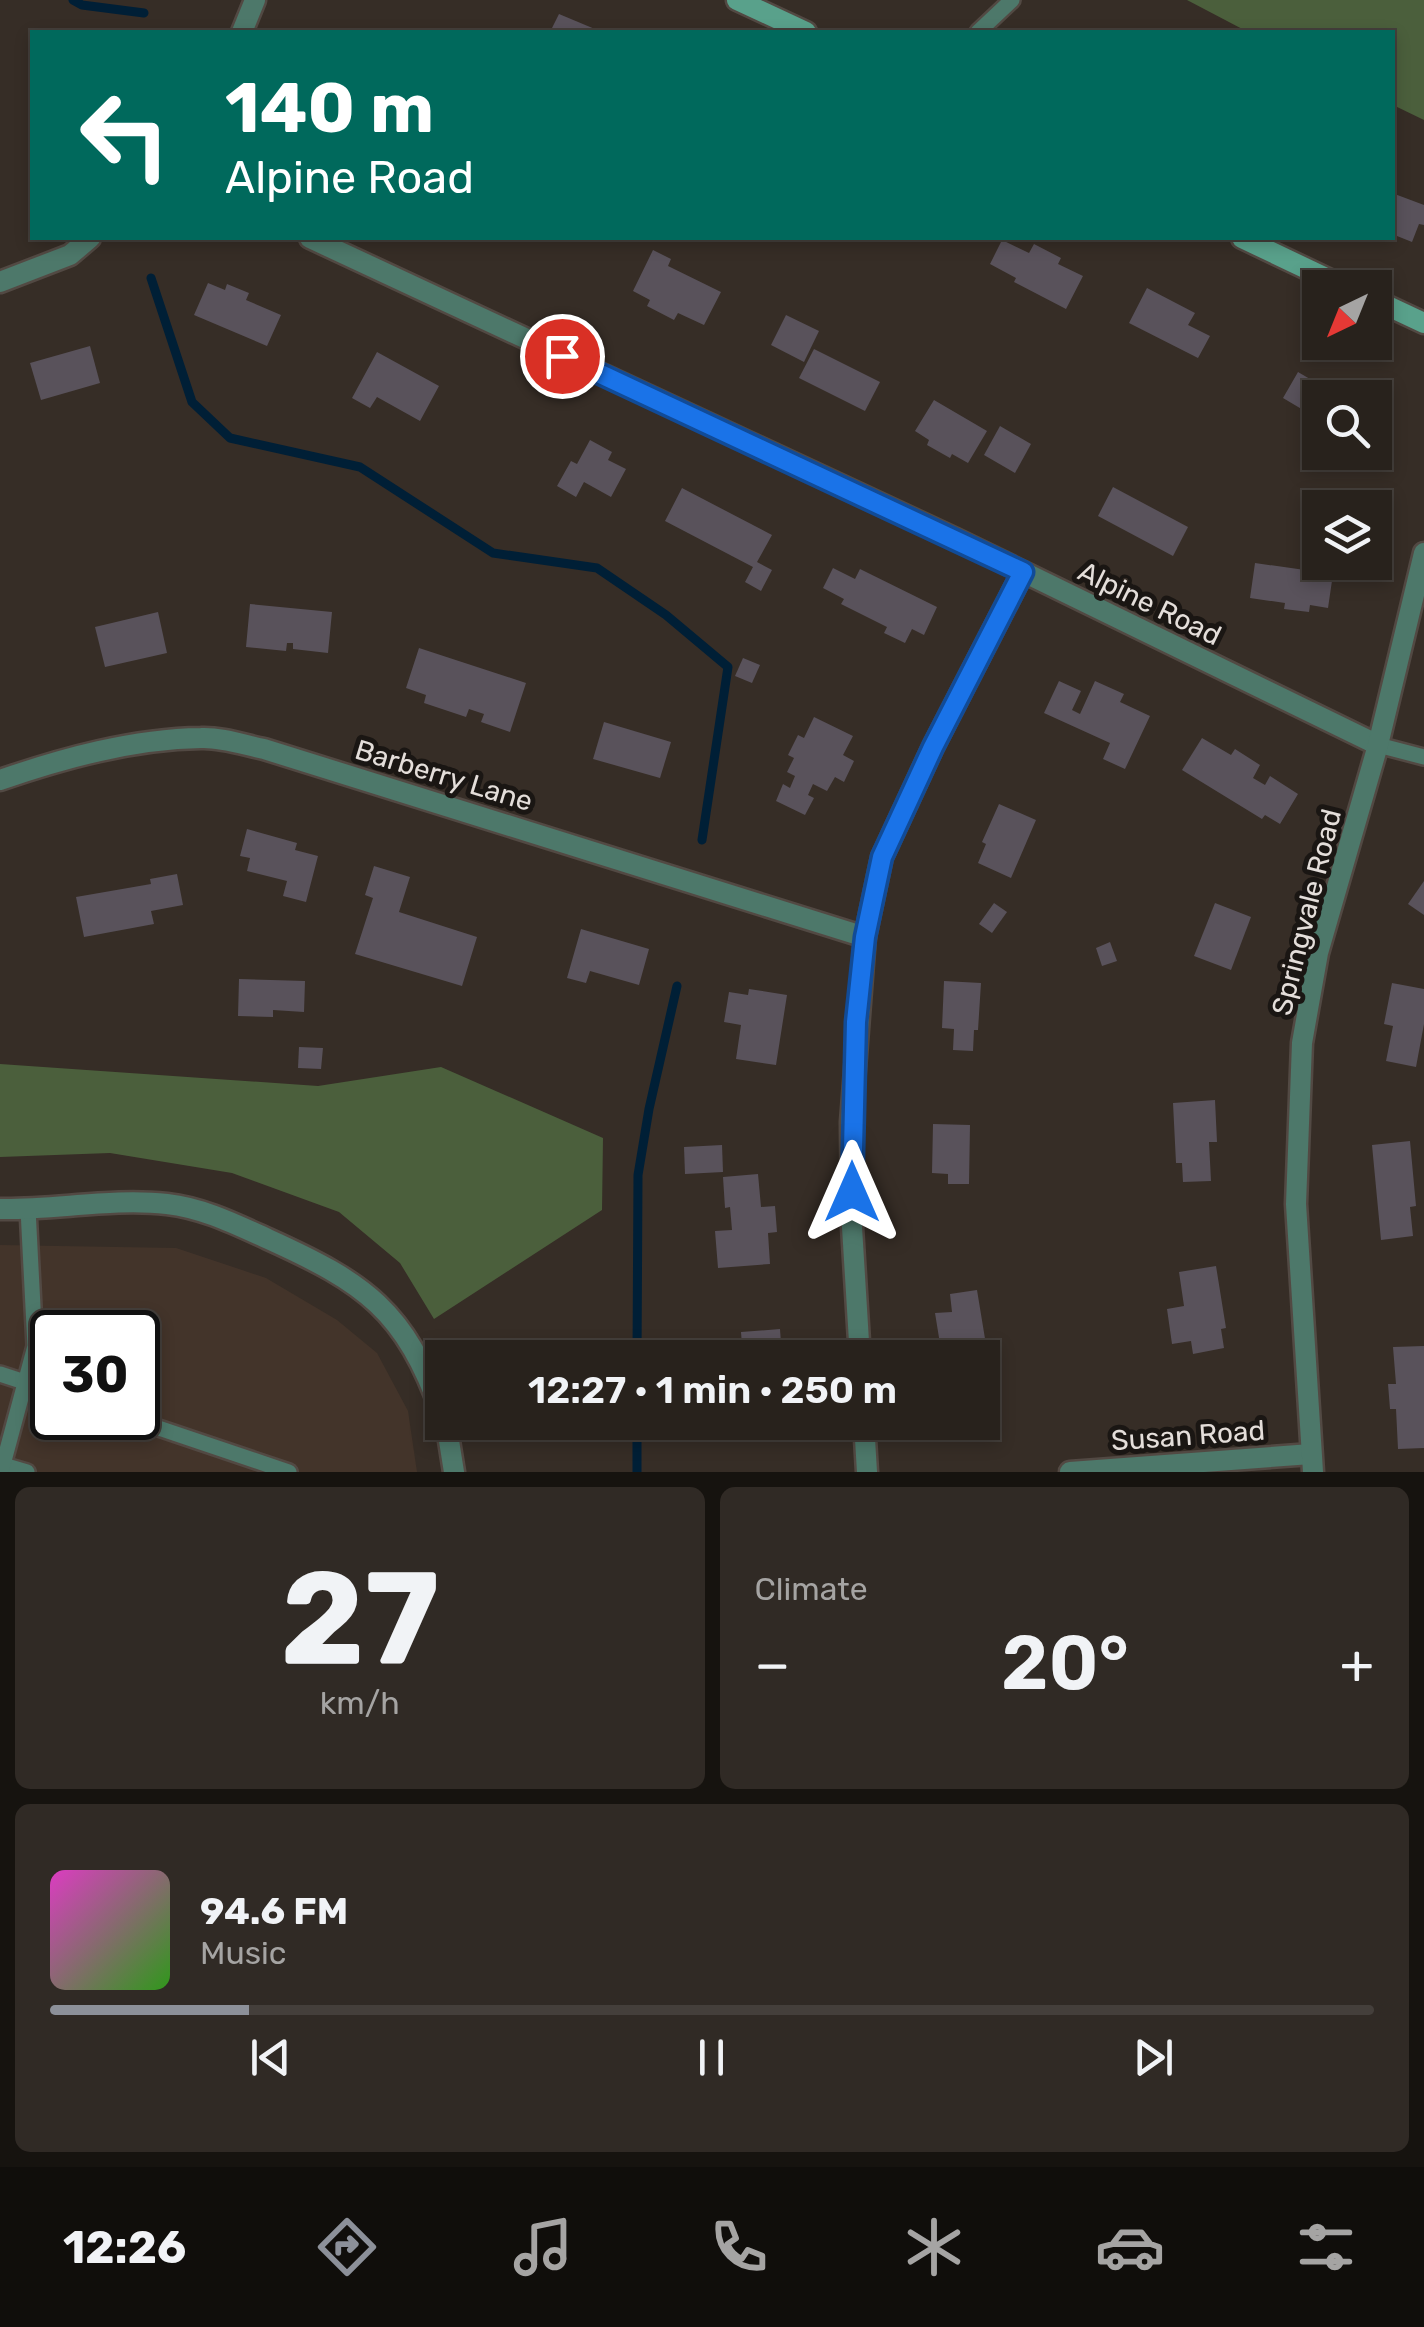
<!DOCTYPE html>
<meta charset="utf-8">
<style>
:root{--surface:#28221c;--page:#302a25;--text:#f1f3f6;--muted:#a5a4a3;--line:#443f3b;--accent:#8c9099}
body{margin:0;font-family:Rubik,sans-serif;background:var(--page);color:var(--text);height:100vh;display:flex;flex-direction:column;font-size:38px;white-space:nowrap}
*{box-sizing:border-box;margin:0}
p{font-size:32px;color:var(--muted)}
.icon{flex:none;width:55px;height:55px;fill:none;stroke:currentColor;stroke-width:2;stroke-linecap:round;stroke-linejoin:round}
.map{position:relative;height:1472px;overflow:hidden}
.side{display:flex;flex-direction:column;gap:15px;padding:15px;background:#16130f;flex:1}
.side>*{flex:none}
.hud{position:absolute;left:30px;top:30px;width:1365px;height:210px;border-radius:0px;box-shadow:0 5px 15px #0003,0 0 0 2px var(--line);background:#00695c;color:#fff;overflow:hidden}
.needle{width:65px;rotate:223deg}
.fabs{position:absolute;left:1302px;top:270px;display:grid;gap:20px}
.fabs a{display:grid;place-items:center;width:90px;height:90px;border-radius:0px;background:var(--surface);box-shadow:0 5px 15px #0003,0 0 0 2px var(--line);font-size:50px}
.speed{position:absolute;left:30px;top:1310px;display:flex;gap:20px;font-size:50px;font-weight:700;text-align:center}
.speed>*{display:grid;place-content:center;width:130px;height:130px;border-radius:50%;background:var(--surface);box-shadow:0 5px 15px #0003,0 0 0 2px var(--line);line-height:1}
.speed .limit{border:5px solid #111;border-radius:15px;background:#fff;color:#111}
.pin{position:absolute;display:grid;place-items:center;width:85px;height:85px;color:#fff;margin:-42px;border:5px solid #fff;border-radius:50%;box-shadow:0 2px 10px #0007}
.me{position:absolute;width:110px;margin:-55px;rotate:0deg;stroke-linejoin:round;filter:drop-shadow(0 0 8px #0008)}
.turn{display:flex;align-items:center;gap:35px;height:210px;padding:0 30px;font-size:45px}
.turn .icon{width:130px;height:130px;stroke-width:2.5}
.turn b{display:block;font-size:70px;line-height:85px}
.big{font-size:75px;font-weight:600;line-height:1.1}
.side .tile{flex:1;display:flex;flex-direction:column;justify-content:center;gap:15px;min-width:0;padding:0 35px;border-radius:15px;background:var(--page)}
.side .dial{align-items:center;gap:0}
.dial b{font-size:130px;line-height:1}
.song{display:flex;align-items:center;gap:30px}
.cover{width:120px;height:120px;border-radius:15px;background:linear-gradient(135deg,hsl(310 70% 55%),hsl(110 70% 35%))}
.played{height:10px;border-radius:5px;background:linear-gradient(90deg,var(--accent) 15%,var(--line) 15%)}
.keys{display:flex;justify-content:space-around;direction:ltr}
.heat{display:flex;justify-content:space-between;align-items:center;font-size:55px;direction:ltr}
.side .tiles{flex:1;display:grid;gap:15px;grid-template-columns:1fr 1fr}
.tile:last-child{grid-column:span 2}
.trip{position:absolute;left:425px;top:1340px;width:575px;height:100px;border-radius:0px;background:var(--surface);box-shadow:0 5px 15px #0003,0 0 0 2px var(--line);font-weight:600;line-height:100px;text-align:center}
.tabs{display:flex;height:160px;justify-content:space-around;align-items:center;background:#100e0b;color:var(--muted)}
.tabs .icon{width:70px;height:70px}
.tabs .selected{color:var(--accent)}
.tabs b{font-size:45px;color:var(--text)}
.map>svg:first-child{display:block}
.built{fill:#43342a;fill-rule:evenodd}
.forest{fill:#4b5f3c}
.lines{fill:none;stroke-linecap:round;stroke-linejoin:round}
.stream{stroke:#001f36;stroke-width:9}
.building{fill:#59525b}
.lane-casing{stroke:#524943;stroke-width:20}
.street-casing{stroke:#524943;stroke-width:25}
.secondary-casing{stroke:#524943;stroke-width:25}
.lane{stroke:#4d786a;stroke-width:15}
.street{stroke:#4d786a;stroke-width:20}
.secondary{stroke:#59a18b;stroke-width:20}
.route-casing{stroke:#114b97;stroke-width:25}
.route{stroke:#1a73e8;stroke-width:18}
.labels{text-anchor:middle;stroke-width:10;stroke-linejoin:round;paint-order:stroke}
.street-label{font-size:28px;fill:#e4deda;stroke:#1a1613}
</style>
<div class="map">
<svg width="1424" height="1472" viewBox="0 0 1424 1472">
<rect width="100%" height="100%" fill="#362d26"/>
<path class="built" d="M0 1245 176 1248 266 1278 337 1320 377 1353 408 1411 417 1472H0ZM52 1332H138V1418H52Z"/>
<g class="forest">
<path d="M1187 0H1424V120L1393 105 1392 32H1248Z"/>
<path d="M0 1064 318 1086 441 1067 603 1138 602 1210 434 1319 400 1263 339 1212 232 1173 110 1153 0 1157Z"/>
</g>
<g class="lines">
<g class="stream">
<path d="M73 0 82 5 144 13"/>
<path d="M151 278 192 402 230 438 360 467 493 553 597 568 666 615 728 667 702 840"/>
<path d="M637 1358 638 1175 649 1109 677 986"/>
<path d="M637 1472V1422"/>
</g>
</g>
<g class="building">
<path d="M559 14 602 32H550Z"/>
<path d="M1392 193 1424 205V225L1419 224 1412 242 1392 234Z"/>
<path d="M1002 240 1029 253 1034 244 1061 258 1058 264 1083 276 1066 309 1014 282 1016 278 990 264Z"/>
<path d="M653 250 671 259 668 266 721 292 704 325 678 313 674 320 647 306 650 300 633 291Z"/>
<path d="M208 283 225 290 227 284 249 293 246 300 281 315 267 346 194 315Z"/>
<path d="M1147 288 1195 313 1188 325 1210 336 1198 358 1129 323Z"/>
<path d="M786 315 819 331 804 362 771 345Z"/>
<path d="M90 346 100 383 41 400 30 363Z"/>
<path d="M814 349 880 382 865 411 799 378Z"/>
<path d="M377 352 439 386 420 421 377 397 370 408 352 398Z"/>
<path d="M1298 372 1327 389 1333 378 1354 391 1350 398H1320V420L1283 398Z"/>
<path d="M934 400 987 431 968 463 952 454 950 458 927 445 929 440 915 431Z"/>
<path d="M1000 426 1031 444 1015 473 984 455Z"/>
<path d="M590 440 612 452 608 460 626 469 611 497 584 482 576 497 557 486 571 461 577 464Z"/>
<path d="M1113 487 1188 527 1173 556 1098 516Z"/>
<path d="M682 488 772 535 757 562 772 570 761 591 745 582 753 567 665 521Z"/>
<path d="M1255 563 1333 574 1328 608 1310 605 1309 612 1284 609 1285 603 1250 598Z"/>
<path d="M833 568 855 579 860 569 937 607 924 635 912 629 905 643 884 633 887 627 841 604 844 599 823 588Z"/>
<path d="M250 604 332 612 328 653 293 649V643H287L286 651 246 647Z"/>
<path d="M158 612 167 653 105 667 95 627Z"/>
<path d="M419 648 526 683 510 732 481 722 484 714 469 709 466 717 424 703 426 695 406 688Z"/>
<path d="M743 658 760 665 752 683 735 676Z"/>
<path d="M1059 681 1081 691 1072 710 1080 714 1095 681 1124 694 1120 702 1150 716 1125 769 1103 759 1110 743 1044 713Z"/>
<path d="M814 717 853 736 843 755 854 761 844 782 835 777 827 791 813 784 808 795 814 798 805 815 776 801 783 784 790 788 795 776 787 772 794 758 788 755 798 735 804 738Z"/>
<path d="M604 722 671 742 660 778 593 759Z"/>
<path d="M1202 738 1231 755 1235 749 1260 765 1253 778 1265 785 1270 776 1298 794 1280 824 1265 815 1262 819 1182 770Z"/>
<path d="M999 804 1036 820 1011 878 978 863 986 844 982 842Z"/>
<path d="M247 829 297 843 295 850 318 856 306 902 283 896 287 881 247 871 250 858 240 856Z"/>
<path d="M374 866 410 877 399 912 477 937 462 986 355 954 373 898 365 895Z"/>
<path d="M177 874 183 905 151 911 154 924 84 937 76 897 151 884 150 879Z"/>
<path d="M1424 881V915L1408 904Z"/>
<path d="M994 903 1007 912 992 933 979 924Z"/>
<path d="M1215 903 1251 917 1231 970 1194 956Z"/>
<path d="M581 929 649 949 639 985 590 971 586 983 567 978Z"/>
<path d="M1110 942 1117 961 1102 966 1096 948Z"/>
<path d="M239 979 305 981 304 1012 273 1010V1017L238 1016Z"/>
<path d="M944 981 981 983 978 1030H974L973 1051 953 1050 954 1029 942 1028Z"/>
<path d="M1392 983 1424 989V1024L1416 1067 1386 1061 1393 1026 1384 1024Z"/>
<path d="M749 989 787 995 776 1065 736 1059 741 1025 724 1022 729 992 748 995Z"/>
<path d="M299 1047 323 1048 321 1069 298 1068Z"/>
<path d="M1215 1100 1217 1142H1209L1211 1181 1183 1182 1182 1163H1176L1173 1103Z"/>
<path d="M933 1124 970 1125 969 1184H948V1174L932 1173Z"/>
<path d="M1410 1141 1416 1206 1410 1207 1413 1236 1381 1240 1372 1145Z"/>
<path d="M722 1145 723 1172 685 1174 684 1147Z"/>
<path d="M758 1174 761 1207 775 1206 777 1232 768 1233 770 1264 718 1268 715 1231 732 1230 730 1207 725 1208 723 1177Z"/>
<path d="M1216 1266 1226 1328 1221 1329 1224 1348 1193 1354 1191 1341 1172 1344 1167 1309 1184 1306 1179 1272Z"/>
<path d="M977 1290 990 1369 982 1370V1358H952L951 1350H941L935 1313 952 1312 950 1294Z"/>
<path d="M780 1329 782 1358H743L741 1332Z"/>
<path d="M1424 1346V1448L1398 1449 1396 1409H1390L1388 1384H1396L1393 1347Z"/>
</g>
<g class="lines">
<defs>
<g id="lane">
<path d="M978 32 1012 0"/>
<path d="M1378 745 1424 757"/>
<path d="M0 1374 52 1391"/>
<path d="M129 1418 289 1472"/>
<path d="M0 1464 27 1472"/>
<path d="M1 1472 35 1346 28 1209"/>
</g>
<g id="street">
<path d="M242 32 255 0"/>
<path d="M310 238 956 539 1378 745"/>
<path d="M0 282 70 255 90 238"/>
<path d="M0 780C64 758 133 739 201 738 222 737 244 745 264 749L865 937"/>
<path d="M0 1209C55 1210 112 1198 167 1204 203 1208 235 1224 268 1239 365 1283 405 1310 442 1414"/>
<path d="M860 1358 852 1227 851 1122 865 937 882 857 933 747 1023 572"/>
<path d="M446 1422 454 1472"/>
<path d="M864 1422 867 1472"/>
<path d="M1070 1472 1311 1454"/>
<path d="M1313 1472 1296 1204 1302 1043 1318 953 1378 745 1424 553"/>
</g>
<g id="secondary">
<path d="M737 0 806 32"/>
<path d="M1242 238 1347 288"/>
<path d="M1375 300 1424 323"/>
</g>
</defs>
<use href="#lane" class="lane-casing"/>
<use href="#street" class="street-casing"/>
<use href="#secondary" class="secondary-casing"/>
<use href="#lane" class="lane"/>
<use href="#street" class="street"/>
<use href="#secondary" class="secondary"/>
</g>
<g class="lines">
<defs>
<path id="route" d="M562 356 1023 572 933 747 882 857 865 937 856 1022 852 1192"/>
</defs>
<use href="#route" class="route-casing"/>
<use href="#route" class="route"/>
</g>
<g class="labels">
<g class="street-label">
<text transform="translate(1150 603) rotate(26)" y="10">Alpine Road</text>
<text transform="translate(444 775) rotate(17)" y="10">Barberry Lane</text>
<text transform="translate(1306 912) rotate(-76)" y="10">Springvale Road</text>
<text transform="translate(1188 1435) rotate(-4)" y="10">Susan Road</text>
</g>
</g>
</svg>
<div class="fabs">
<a><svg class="needle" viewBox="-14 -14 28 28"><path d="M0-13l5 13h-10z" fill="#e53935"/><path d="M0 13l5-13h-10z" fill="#a5a4a3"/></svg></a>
<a><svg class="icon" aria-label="search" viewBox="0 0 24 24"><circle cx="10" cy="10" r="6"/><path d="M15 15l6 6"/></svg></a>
<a><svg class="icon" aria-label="layers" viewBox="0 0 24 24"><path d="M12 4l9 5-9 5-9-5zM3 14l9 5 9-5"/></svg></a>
</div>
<div class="speed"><div class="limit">30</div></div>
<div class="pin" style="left:562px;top:356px;background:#d93025"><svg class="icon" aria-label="arrive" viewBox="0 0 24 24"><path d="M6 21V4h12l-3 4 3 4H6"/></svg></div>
<svg class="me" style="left:852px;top:1192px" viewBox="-20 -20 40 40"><path d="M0-17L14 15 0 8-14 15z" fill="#1a73e8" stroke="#fff" stroke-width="4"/></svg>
<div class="trip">12:27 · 1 min · 250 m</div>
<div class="hud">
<div class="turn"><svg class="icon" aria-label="left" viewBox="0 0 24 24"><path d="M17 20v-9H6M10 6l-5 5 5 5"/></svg><div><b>140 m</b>Alpine Road</div></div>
</div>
</div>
<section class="side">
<div class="tiles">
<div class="tile dial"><b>27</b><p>km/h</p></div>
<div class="tile"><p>Climate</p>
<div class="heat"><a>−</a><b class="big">20°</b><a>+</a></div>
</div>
<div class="tile">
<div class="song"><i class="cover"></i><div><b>94.6 FM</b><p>Music</p></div></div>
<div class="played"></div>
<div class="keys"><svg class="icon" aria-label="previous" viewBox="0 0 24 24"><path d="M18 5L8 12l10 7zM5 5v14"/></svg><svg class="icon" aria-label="pause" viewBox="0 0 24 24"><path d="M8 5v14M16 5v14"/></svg><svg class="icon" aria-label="next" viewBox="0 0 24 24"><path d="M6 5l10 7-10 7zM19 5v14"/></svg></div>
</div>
</div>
</section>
<nav class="tabs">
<b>12:26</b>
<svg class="icon selected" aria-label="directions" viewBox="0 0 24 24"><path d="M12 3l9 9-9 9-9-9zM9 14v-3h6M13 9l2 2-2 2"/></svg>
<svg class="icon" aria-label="music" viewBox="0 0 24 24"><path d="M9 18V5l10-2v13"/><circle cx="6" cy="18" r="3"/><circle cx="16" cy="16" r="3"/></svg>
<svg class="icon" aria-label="phone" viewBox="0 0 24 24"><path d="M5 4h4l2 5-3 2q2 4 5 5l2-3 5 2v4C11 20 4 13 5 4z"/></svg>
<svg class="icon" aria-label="climate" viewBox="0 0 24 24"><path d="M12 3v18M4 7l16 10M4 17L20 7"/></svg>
<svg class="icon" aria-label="car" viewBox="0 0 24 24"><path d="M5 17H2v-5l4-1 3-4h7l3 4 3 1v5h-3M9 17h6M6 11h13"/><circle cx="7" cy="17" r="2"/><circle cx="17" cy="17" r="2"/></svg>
<svg class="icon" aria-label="filters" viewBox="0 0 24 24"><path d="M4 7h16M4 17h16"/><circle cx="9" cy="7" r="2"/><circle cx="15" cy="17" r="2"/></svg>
</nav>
